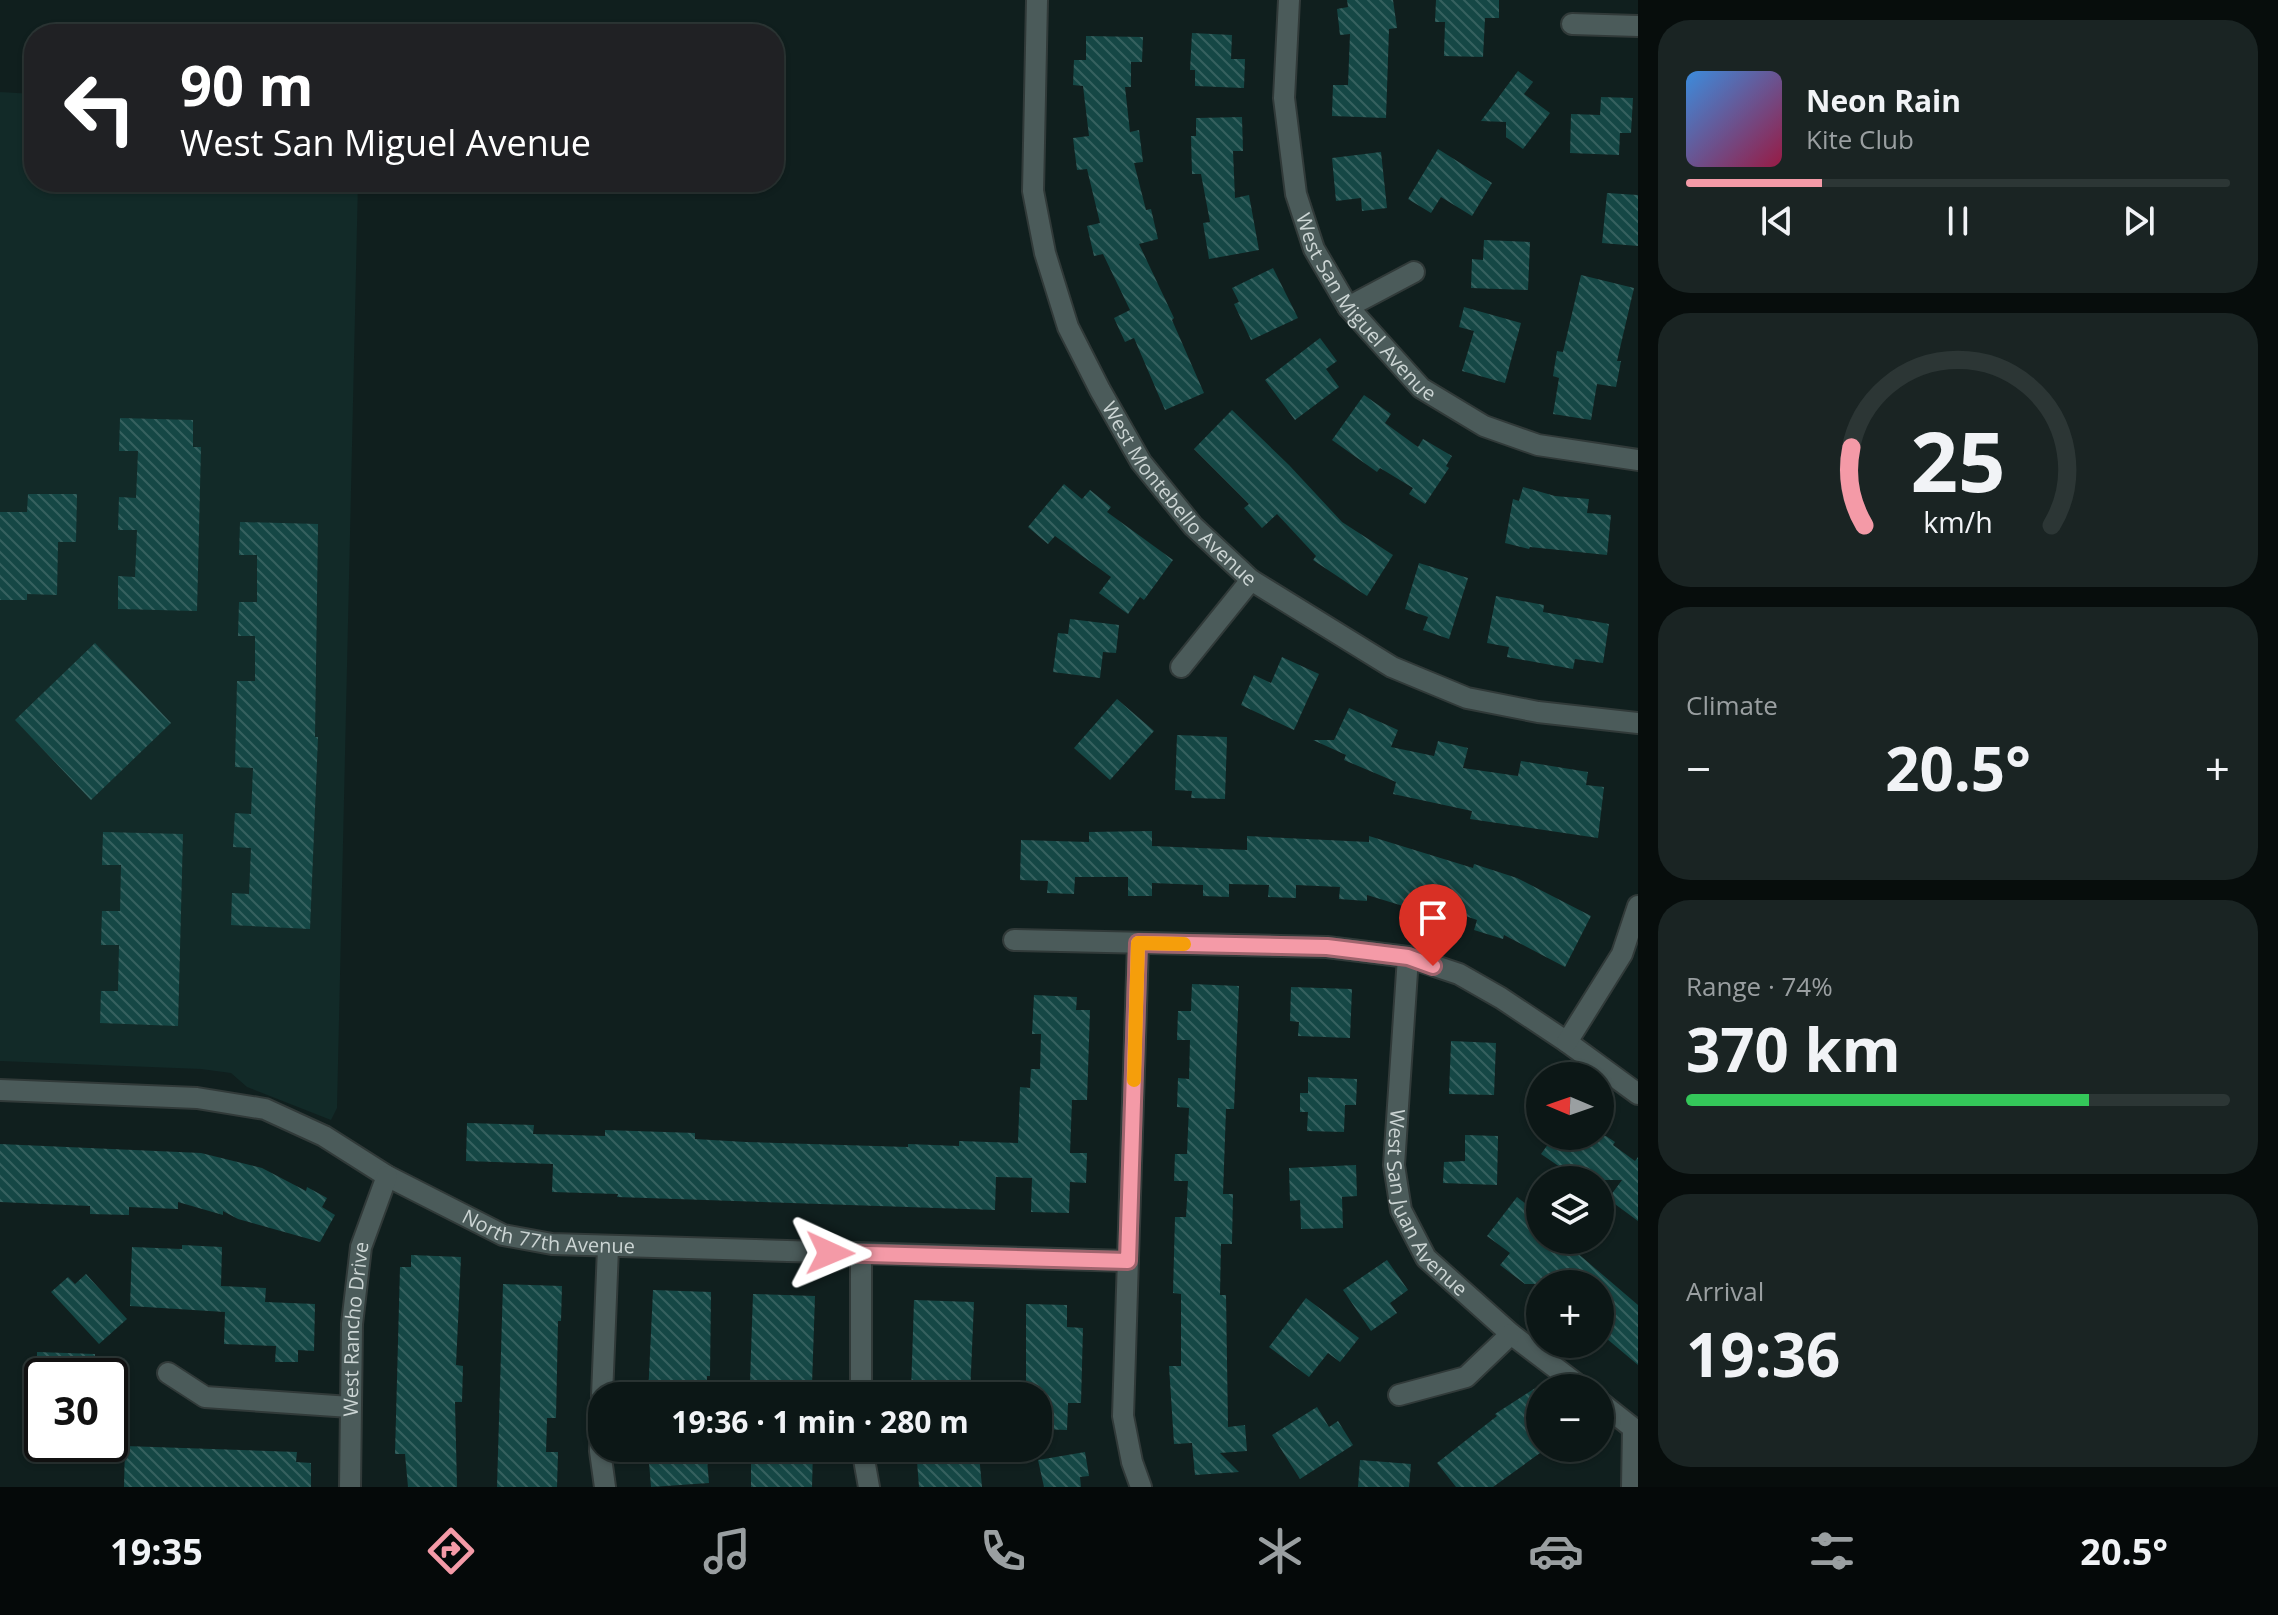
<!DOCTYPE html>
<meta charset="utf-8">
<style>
:root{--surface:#0c1716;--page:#1a2423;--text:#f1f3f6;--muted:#9a9fa1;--line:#2c3635;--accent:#f49aa7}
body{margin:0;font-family:"Open Sans",sans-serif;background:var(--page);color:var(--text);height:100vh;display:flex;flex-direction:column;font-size:30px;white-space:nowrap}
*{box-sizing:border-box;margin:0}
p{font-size:26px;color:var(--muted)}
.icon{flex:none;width:44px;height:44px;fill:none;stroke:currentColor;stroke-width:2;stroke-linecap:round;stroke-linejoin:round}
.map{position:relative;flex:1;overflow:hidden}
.sheet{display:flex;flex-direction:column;gap:20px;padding:20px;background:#070d0c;width:640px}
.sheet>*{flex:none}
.top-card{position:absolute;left:24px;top:24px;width:760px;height:168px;border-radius:32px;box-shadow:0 2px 6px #0004,0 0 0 2px var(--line);background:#202124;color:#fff;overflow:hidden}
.needle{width:52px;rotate:272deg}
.buttons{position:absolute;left:1526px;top:1062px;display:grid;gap:16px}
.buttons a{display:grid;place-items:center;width:88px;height:88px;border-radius:50%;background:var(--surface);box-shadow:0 2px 6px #0004,0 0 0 2px var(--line);font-size:40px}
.speed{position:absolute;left:24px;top:1358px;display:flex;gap:16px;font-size:40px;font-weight:700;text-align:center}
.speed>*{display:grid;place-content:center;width:104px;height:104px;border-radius:50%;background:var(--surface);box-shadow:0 2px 6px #0004,0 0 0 2px var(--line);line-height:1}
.speed .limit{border:4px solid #111;border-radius:12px;background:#fff;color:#111}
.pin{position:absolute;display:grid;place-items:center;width:68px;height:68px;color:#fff;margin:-82px -34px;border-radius:50% 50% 50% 0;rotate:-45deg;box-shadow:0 0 8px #0007}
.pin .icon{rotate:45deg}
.me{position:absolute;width:88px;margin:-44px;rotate:91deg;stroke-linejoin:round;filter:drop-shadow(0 0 6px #0008)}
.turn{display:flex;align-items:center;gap:28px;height:168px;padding:0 24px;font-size:36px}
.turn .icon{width:104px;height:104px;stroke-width:2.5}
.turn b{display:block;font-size:56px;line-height:68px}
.big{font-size:60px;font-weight:700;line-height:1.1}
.sheet .card{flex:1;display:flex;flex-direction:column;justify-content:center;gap:12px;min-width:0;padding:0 28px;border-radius:32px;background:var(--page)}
.sheet .dial{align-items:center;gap:0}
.dial svg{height:208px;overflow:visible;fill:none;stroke:var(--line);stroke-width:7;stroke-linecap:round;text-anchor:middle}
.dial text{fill:var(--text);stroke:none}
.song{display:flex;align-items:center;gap:24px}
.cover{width:96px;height:96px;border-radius:12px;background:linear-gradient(135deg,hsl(210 70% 55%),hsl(340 70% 35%))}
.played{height:8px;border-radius:4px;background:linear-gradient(90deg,var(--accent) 25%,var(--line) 25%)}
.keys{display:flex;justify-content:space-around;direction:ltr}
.heat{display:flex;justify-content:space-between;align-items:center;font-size:44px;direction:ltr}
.charge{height:12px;border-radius:6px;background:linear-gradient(90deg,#34c759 74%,var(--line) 0)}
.trip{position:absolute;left:588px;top:1382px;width:464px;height:80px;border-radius:32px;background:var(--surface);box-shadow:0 2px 6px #0004,0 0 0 2px var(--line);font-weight:700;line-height:80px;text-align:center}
.tab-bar{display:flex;height:128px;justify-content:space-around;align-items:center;background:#050909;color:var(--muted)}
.tab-bar .icon{width:56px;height:56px}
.tab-bar .on{color:var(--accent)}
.tab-bar b{font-size:36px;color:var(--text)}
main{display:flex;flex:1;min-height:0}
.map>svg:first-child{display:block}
.built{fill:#122a28}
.building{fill:url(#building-back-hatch)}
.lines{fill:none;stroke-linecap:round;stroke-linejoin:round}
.minor-casing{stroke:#313a39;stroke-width:24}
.minor{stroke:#4b5b5a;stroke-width:20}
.route-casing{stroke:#9f646d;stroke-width:20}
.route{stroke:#f49aa7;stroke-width:14}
.slow{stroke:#f59e0b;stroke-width:14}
.labels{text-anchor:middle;stroke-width:7;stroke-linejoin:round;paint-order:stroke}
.street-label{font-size:20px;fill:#ccd5d4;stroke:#101f1e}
</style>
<main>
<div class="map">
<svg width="1638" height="1487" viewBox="0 0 1638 1487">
<defs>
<pattern id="building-back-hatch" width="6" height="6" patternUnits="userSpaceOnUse" patternTransform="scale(2)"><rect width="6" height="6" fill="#154745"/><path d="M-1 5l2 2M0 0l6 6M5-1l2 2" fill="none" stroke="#36615f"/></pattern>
</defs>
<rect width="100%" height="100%" fill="#101f1e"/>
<path class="built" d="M0 92 34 94V182H358L337 1108 331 1120 247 1087 231 1073 201 1069 0 1061Z"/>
<g class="building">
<path d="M1347 0H1393L1397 28 1389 29 1386 118 1332 116 1333 85H1348L1350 34 1340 35 1337 9 1348 7Z"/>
<path d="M1436 0H1499V18H1485L1483 57 1444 56 1445 22H1435Z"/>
<path d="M1192 33 1232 35 1231 59H1245L1244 88 1195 86V70H1190Z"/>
<path d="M1086 36 1143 37 1142 62H1131V87H1125L1130 132 1139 130 1143 162 1134 163 1146 210 1151 209 1158 239 1139 244 1174 318 1172 320 1204 393 1165 410 1134 338 1125 342 1114 318 1130 310 1103 254 1094 256 1087 226 1100 223 1087 169 1077 170 1073 138 1089 136 1083 86 1073 85 1074 60H1086Z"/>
<path d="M1518 71 1533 82 1524 94 1550 113 1523 149 1506 137V122L1481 121Z"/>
<path d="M1601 97 1633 98 1631 133H1620L1619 155 1570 153 1571 114 1600 115Z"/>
<path d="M1242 117 1243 151H1233L1235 198 1249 195 1259 250 1209 259 1203 223 1210 222 1201 174H1192L1191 136H1196V118Z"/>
<path d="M1438 149 1492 183 1472 216 1441 197 1431 213 1408 199Z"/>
<path d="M1381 152 1387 208 1362 211 1361 198 1336 201 1332 158Z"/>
<path d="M1607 193 1638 195V246L1602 243Z"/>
<path d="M1484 240 1530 242 1528 290 1471 288 1472 259 1483 260Z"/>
<path d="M1273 268 1298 318 1251 340 1234 304 1239 302 1232 288Z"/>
<path d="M1581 275 1634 288 1617 361H1621L1616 387 1597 384 1591 420 1553 414 1559 378 1553 376 1557 351 1563 352Z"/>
<path d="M1464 307 1521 323 1505 383 1462 371 1474 331 1459 327Z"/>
<path d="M1320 338 1337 361 1326 369 1339 387 1295 420 1265 380Z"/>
<path d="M1364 395 1391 414 1385 423 1418 447 1423 439 1452 456 1446 466 1449 468 1425 504 1409 494 1413 488 1380 468 1377 472 1332 440Z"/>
<path d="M1232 410 1289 465 1342 522 1393 555 1367 596 1313 560 1316 556 1277 514 1262 528 1244 508 1249 504 1194 449Z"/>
<path d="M120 418 193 420V447H201L197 611 118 609V576L135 577 137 530H118L119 497 136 498 138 451H119Z"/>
<path d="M1064 484 1082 499 1090 490 1111 507 1107 512 1173 560 1144 600 1140 597 1128 614 1099 593 1111 577 1055 536 1048 544 1028 527Z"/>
<path d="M1523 487 1555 496 1589 499 1587 513 1611 515 1607 555 1530 547 1529 549 1505 543 1513 499 1519 501Z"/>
<path d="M28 494H77L76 542H58L57 595 27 594V600H0V512H27Z"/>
<path d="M240 522 318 524 315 737H318L310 929 231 925 232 893 249 894 251 848 233 847 235 813 251 814 253 768 235 767 237 681H255V636H238L239 602H257V555H239Z"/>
<path d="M1419 563 1468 578 1449 639 1423 630 1428 617 1405 609Z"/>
<path d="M1496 596 1544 605 1543 612 1609 624 1603 663 1575 659 1573 669 1507 657 1509 647 1487 643Z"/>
<path d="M1070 619 1119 625 1116 653 1103 652 1100 678 1053 672 1058 633 1068 634Z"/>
<path d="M95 643 171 723 91 800 15 720Z"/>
<path d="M1282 657 1319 674 1294 730 1241 705 1254 675 1271 683Z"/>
<path d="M1117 699 1154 731 1110 780 1074 748Z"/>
<path d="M1349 708 1398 730 1391 747 1434 756 1438 741 1468 748 1463 768 1518 776 1521 761 1588 772 1586 785 1604 787 1598 838 1470 819 1472 811 1393 794 1396 782 1344 760 1346 755 1313 740H1334Z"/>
<path d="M1177 735 1227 737 1225 799 1191 798 1192 791 1175 790Z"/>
<path d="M1152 831V846L1247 850V836L1369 842V836L1473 868 1474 864 1517 878 1591 916 1565 967 1504 935 1503 939 1474 930 1477 920 1417 899 1413 909 1367 895V901L1339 899 1340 887 1296 885V898L1268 897 1269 885 1229 884V897L1203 896V885L1152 883V896H1128V877H1075L1074 894 1047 893 1048 881 1020 880 1021 840 1089 842V832Z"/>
<path d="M103 832 183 834 178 1026 100 1023 101 991H118L119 945H101L102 911H120L121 865H102Z"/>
<path d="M1192 984 1239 986 1234 1109H1226L1223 1194H1233L1232 1244H1221L1220 1295H1226L1228 1427 1245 1425 1247 1451 1220 1453 1239 1472 1195 1475 1192 1443 1174 1444 1169 1366H1181V1294L1173 1293 1175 1217H1186L1188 1181H1174L1175 1154H1187L1189 1108 1177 1107 1178 1078 1189 1079 1190 1040H1177L1178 1011H1191Z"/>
<path d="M1291 987 1352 989 1350 1038 1298 1036 1299 1022 1290 1021Z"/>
<path d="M1034 995 1077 997 1076 1010H1090L1087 1100H1072L1070 1153H1087L1086 1183 1070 1182 1069 1213 1031 1212 1032 1178 996 1177 995 1210 617 1197 618 1194 552 1192 553 1164 466 1161 467 1123 534 1125 533 1134 605 1136V1130L695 1133V1139L746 1142 908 1147V1144L959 1146V1141L1018 1143 1020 1087 1030 1088 1031 1069H1040L1041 1034H1032Z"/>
<path d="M1451 1041 1496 1043 1494 1095 1449 1094Z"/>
<path d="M1308 1077 1357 1079 1356 1105H1345L1344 1132 1307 1131 1308 1112H1300V1093H1308Z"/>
<path d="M1465 1135 1498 1136 1497 1185 1443 1183 1444 1162 1465 1161Z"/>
<path d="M1554 1136H1606L1615 1142 1613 1145 1635 1161 1638 1157V1221L1608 1199 1622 1180H1579L1541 1154Z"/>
<path d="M0 1144 201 1153 262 1168 306 1191 307 1187 327 1198 322 1207 335 1215 320 1242 238 1219 223 1211V1215L178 1202V1209L129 1207V1215L90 1214V1206L0 1202Z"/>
<path d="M1356 1165 1357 1196 1342 1197 1343 1228 1301 1229 1300 1200 1290 1201 1289 1168Z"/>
<path d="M1517 1197 1540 1215V1240H1562L1638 1305V1365L1600 1333V1284H1525L1500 1265 1510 1253 1487 1236Z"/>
<path d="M182 1245 222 1247 221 1286 266 1288 265 1302 315 1304 314 1351 298 1350V1362H275L276 1346 224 1344 225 1312 130 1306 132 1247 182 1249Z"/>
<path d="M411 1255 461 1257 456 1365 463 1366 462 1402H455L457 1487H408L405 1454H395L400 1267H411Z"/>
<path d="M1387 1260 1408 1290 1390 1303 1397 1313 1371 1331 1343 1290Z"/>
<path d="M86 1274 127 1319 99 1344 51 1292 68 1277 75 1284Z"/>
<path d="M503 1284 562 1286 561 1321H558L556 1418H547L546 1452H558L557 1487H497Z"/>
<path d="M653 1290 711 1292 710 1376H707L706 1396H648Z"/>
<path d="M753 1294 815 1296 812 1385 750 1382Z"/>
<path d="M1306 1298 1359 1338 1340 1362 1328 1353 1309 1377 1269 1347Z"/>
<path d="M914 1300 974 1302 970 1395 911 1393Z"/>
<path d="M1026 1304 1067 1305V1327L1083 1328 1081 1403H1068L1067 1430 1038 1429V1396H1026Z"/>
<path d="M37 1352 95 1354 94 1376H37Z"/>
<path d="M1540 1385V1453L1493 1487H1456L1437 1463 1497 1416 1495 1414Z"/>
<path d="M1317 1407 1329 1427 1338 1421 1353 1445 1300 1479 1272 1435Z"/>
<path d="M125 1446 297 1452 296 1462 311 1463V1487H124Z"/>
<path d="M669 1448H706L709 1483 651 1487 648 1450Z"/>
<path d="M751 1449 813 1450 812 1487H751Z"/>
<path d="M1085 1452 1089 1476 1080 1477 1081 1487H1044L1038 1460Z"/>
<path d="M979 1455 982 1487H919L917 1461Z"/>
<path d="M1360 1460 1411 1464 1409 1487H1358Z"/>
</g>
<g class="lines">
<defs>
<g id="minor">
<path id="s1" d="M1037 0 1033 191 1045 253 1068 327 1100 390 1141 462 1193 526 1251 580 1392 667 1467 698 1538 712 1638 723"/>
<path id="s2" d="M1289 0 1284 98 1296 194 1314 249 1348 307 1421 388 1484 426 1538 445 1638 460"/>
<path d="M1572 24 1638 26"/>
<path d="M1348 307 1414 272"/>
<path d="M1181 667 1251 580"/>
<path d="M1014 940 1327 947 1408 957 1459 974 1501 998 1567 1042 1638 1094"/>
<path d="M1138 943 1123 1416 1132 1462 1141 1487"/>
<path id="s3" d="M1408 957 1394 1165 1401 1210 1426 1258 1511 1334 1582 1388"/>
<path d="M1567 1042 1622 954 1638 906"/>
<path id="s4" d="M0 1090 197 1098 265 1109 324 1136 387 1176 503 1235 552 1244 1128 1261"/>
<path d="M168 1373 205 1397 350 1407"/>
<path d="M1399 1395 1466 1377 1511 1334"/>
<path d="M602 1396 608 1248"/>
<path d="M861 1396V1254"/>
<path d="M1600 1402 1633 1428 1632 1487"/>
<path d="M602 1403 600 1451 605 1487"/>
<path d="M862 1448 869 1487"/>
<path id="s5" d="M350 1487 352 1324 361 1247 387 1176"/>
</g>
</defs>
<use href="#minor" class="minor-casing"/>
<use href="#minor" class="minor"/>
</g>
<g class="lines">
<defs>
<path id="route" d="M830 1253 1128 1261 1138 943 1327 947 1408 957 1433 966"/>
</defs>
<use href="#route" class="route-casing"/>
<use href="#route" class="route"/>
<path class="slow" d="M1134 1080 1138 943 1184 944"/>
</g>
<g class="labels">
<g class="street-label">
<text dy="7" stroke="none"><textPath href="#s2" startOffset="330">West San Miguel Avenue</textPath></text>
<text dy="7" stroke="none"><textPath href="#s1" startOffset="534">West Montebello Avenue</textPath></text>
<text dy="7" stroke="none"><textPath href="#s3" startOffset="256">West San Juan Avenue</textPath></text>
<text dy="7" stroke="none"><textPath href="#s4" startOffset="580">North 77th Avenue</textPath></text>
<text dy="7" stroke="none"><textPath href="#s5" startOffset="158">West Rancho Drive</textPath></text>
</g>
</g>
</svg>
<div class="buttons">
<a><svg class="needle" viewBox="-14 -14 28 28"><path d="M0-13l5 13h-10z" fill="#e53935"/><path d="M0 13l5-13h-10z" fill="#9a9fa1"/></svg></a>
<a><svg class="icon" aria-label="layers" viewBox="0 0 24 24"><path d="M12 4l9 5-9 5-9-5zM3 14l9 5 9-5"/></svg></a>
<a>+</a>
<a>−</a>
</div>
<div class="speed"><div class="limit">30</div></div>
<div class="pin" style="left:1433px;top:966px;background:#d93025"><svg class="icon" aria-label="arrive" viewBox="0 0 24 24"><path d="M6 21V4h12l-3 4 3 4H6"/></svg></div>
<svg class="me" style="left:830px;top:1253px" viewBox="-20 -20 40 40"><path d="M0-17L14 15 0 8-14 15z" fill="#f49aa7" stroke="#fff" stroke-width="4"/></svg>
<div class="trip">19:36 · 1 min · 280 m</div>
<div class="top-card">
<div class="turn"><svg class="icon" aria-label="left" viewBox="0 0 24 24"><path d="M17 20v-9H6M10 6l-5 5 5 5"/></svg><div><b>90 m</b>West San Miguel Avenue</div></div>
</div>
</div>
<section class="sheet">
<div class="card">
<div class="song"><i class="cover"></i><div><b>Neon Rain</b><p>Kite Club</p></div></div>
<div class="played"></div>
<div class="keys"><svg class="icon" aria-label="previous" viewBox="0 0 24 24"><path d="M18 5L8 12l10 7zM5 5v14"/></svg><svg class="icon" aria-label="pause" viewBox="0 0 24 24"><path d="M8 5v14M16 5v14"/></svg><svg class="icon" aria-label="next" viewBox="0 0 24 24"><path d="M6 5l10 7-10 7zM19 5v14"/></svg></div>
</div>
<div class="card dial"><svg viewBox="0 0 100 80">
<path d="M14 69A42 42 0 1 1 86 69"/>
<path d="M14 69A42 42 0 0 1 9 39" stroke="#f49aa7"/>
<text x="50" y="56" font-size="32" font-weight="700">25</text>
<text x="50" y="72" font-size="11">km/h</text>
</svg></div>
<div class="card"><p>Climate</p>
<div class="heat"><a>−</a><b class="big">20.5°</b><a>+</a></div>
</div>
<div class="card"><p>Range · 74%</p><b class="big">370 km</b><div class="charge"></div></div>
<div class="card"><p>Arrival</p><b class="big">19:36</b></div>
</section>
</main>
<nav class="tab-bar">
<b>19:35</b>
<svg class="icon on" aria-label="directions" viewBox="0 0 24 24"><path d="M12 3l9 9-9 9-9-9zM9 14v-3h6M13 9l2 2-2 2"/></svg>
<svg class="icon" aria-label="music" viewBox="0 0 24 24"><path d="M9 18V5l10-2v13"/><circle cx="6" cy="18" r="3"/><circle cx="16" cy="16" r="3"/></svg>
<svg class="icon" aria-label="phone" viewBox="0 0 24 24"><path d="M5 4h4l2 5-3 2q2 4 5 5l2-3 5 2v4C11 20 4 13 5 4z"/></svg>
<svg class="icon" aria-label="climate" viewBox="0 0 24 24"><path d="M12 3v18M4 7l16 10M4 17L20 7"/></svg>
<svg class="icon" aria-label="car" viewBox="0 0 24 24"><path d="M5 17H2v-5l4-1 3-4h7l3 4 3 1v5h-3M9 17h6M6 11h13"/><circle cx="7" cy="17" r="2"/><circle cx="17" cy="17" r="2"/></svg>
<svg class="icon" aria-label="filters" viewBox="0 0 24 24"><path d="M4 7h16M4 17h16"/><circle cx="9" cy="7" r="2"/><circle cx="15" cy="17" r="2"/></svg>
<b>20.5°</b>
</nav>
